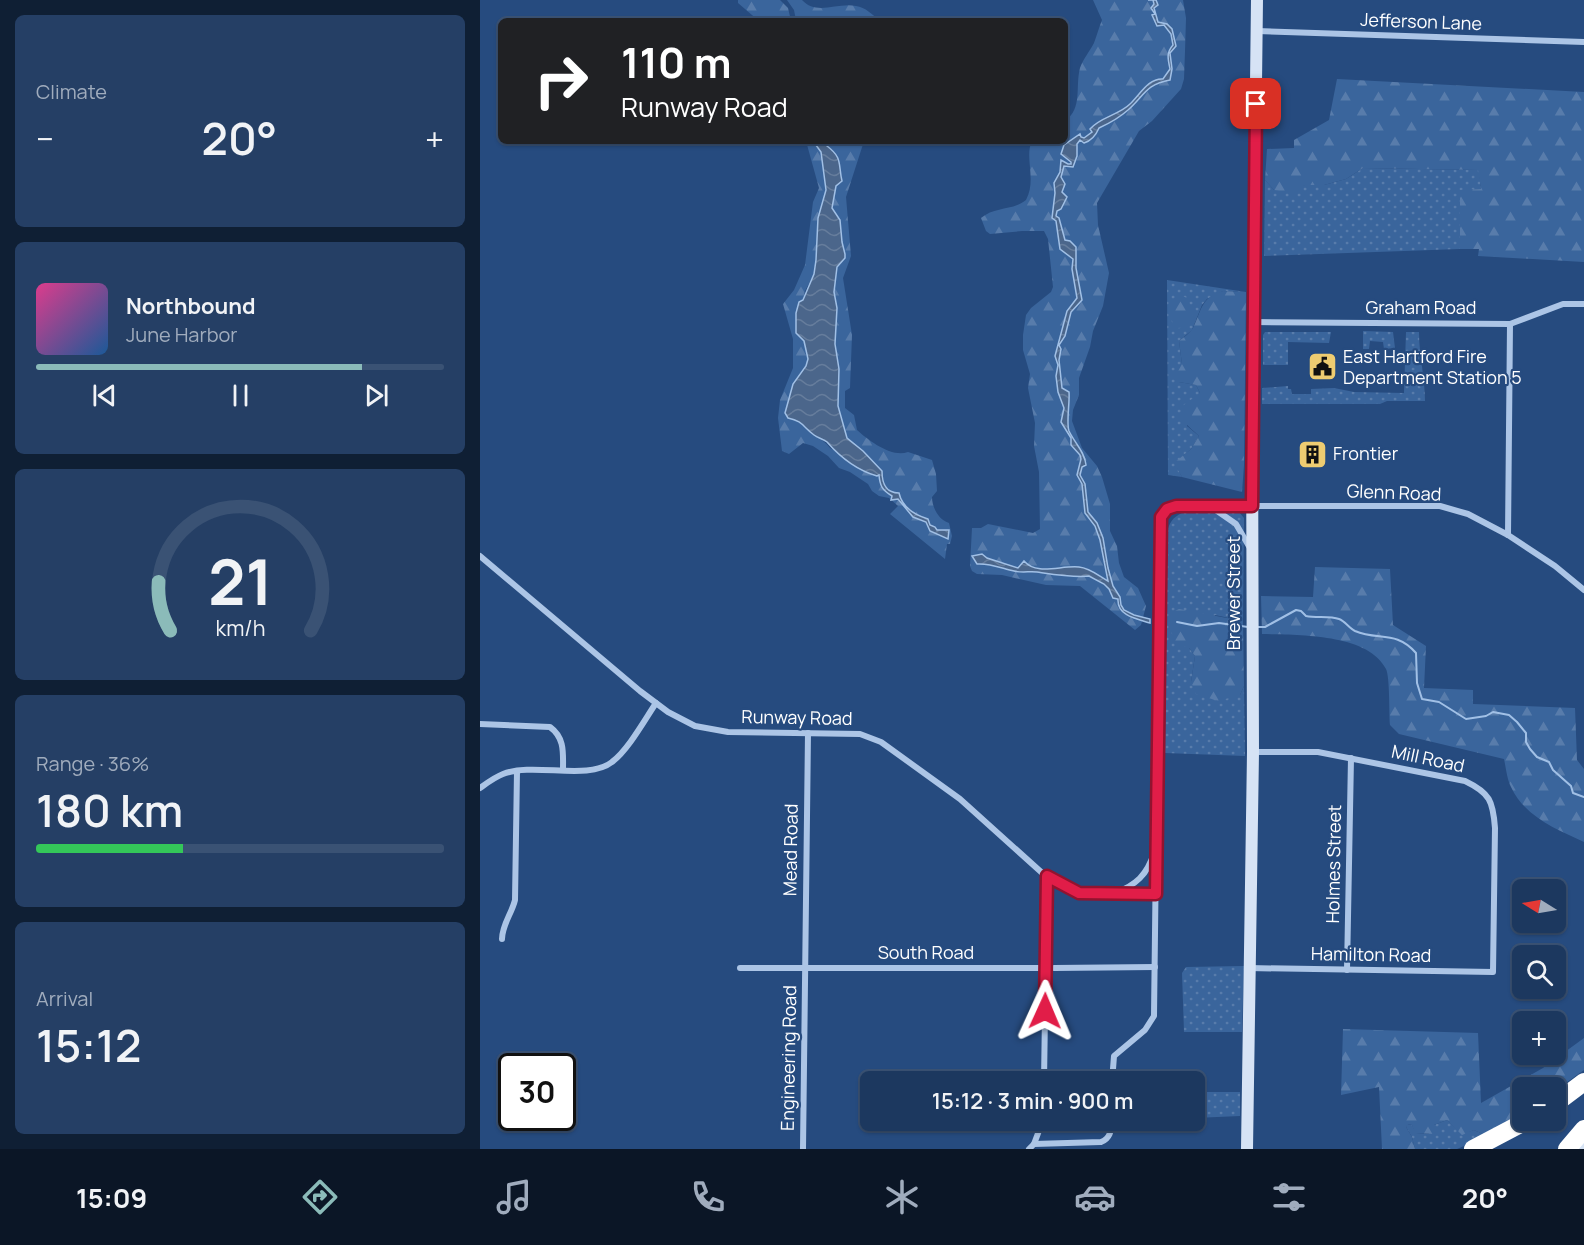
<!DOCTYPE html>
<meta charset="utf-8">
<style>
:root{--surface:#1c385f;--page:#253f65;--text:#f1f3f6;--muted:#a0acbd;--line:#3a5274;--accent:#8bbbb9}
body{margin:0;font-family:Manrope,sans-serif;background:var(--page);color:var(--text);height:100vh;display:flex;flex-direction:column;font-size:22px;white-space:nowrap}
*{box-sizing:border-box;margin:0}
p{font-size:20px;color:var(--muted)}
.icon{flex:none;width:33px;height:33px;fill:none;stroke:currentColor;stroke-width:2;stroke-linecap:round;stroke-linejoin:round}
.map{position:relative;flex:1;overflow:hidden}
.panel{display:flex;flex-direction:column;gap:15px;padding:15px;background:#0f1f34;width:480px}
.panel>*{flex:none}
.hud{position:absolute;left:18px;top:18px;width:570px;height:126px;border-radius:9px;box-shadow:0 2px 4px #0004,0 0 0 2px var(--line);background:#202124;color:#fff;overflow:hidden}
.needle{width:39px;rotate:281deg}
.controls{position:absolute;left:1032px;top:879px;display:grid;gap:12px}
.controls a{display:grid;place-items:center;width:54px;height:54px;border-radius:9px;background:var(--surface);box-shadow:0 2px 4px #0004,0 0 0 2px var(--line);font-size:30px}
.speed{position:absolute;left:18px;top:1053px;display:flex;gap:12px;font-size:30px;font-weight:700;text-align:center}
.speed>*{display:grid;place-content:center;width:78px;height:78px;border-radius:50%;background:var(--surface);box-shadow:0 2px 4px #0004,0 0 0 2px var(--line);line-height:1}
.speed .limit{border:3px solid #111;border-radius:9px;background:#fff;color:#111}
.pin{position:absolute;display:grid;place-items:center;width:51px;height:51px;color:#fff;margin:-26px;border-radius:12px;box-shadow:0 3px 9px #0006}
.me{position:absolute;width:66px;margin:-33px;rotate:1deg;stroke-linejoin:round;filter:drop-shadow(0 0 4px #0008)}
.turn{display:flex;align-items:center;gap:21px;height:126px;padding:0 24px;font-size:27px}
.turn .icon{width:78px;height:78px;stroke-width:2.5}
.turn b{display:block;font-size:42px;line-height:51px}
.big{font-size:45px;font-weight:600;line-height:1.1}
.panel .tile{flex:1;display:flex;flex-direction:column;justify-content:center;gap:9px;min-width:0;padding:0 21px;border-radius:9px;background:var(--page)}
.panel .dial{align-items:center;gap:0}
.dial svg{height:156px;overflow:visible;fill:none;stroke:var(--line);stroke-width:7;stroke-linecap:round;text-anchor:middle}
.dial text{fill:var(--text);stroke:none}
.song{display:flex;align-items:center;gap:18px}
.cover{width:72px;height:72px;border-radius:9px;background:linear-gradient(135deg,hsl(330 70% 55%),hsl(210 70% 35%))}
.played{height:6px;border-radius:3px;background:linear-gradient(90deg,var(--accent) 80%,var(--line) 80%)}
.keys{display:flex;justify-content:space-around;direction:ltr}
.heat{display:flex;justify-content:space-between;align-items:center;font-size:33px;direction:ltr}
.charge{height:9px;border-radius:4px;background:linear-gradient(90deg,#34c759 36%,var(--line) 0)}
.trip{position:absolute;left:380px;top:1071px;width:345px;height:60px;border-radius:9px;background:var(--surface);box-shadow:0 2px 4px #0004,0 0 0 2px var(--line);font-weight:600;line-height:60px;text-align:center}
.menu{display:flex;height:96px;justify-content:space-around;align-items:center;background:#0b1626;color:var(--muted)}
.menu .icon{width:42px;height:42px}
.menu .selected{color:var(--accent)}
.menu b{font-size:27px;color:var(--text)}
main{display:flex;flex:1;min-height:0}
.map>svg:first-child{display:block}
.grass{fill:url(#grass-dots)}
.forest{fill:url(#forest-firs)}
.water{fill:url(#water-waves);stroke:#a1c0e6;stroke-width:1.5}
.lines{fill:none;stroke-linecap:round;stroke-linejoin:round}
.stream{stroke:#a1c0e6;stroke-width:2}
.street{stroke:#acc5e6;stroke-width:6}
.secondary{stroke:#d6e3f5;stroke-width:12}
.highway{stroke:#fff;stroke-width:18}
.route-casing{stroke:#92132f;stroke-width:15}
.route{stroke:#e11d48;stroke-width:10}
.labels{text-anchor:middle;stroke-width:4.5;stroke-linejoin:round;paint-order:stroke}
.street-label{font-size:18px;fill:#fff;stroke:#264b7f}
.poi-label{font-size:18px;fill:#fff;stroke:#264b7f;text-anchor:start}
</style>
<main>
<section class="panel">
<div class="tile"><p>Climate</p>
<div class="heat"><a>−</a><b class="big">20°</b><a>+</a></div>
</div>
<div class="tile">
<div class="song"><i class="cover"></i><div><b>Northbound</b><p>June Harbor</p></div></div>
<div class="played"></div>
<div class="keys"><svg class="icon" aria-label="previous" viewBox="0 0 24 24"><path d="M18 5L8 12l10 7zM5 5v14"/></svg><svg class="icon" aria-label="pause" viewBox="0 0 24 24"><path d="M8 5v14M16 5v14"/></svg><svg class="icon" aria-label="next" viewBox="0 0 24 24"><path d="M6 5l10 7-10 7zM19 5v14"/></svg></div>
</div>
<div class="tile dial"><svg viewBox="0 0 100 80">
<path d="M14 69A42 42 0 1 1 86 69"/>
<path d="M14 69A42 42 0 0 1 8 44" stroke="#8bbbb9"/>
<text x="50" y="56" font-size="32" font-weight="700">21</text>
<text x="50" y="72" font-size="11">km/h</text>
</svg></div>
<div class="tile"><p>Range · 36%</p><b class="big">180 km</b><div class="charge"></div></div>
<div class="tile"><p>Arrival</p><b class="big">15:12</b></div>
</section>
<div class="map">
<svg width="1104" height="1149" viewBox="0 0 1104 1149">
<defs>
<pattern id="grass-dots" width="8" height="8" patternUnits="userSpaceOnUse" patternTransform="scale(1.5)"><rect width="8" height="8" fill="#3a659c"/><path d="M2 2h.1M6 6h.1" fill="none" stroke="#587cab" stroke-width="1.8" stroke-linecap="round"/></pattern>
<pattern id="forest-firs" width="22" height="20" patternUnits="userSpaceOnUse" patternTransform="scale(1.5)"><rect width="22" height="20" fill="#3a659c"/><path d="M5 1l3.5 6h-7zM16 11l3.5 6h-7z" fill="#587cab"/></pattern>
<pattern id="water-waves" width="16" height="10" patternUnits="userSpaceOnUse" patternTransform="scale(1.5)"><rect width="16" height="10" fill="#4b668b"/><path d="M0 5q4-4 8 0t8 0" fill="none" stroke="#667d9c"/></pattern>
</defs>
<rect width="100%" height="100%" fill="#264b7f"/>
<g class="grass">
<path d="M883 168 999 170 1001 189 980 191V249L784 256 785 180 794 190 825 185H844L866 179Z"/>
<path d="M687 280 766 292 743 291 727 299 722 305 712 330 699 341 702 364 699 382 716 385 720 393 707 426 719 436 711 449 695 463 702 477 688 475Z"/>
<path d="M883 331 913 332 915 348 904 349 903 342 890 341 889 349H883Z"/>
<path d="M785 332H851L849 343 808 342V365H783V335Z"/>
<path d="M926 332H939C939 355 945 378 945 401H907L900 404H782V388L808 386V389H811L812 394H831V389L854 388 874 392 924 393Z"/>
<path d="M759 512 764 518 763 621 735 615 709 648 715 656 711 682 760 695 764 686 765 756 685 753 687 532C690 522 692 518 702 513Z"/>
<path d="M764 966 762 1032H704L702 973 706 967Z"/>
<path d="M714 1092H760V1116L714 1118Z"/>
<path d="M967 1120 982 1134 994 1130 1007 1136 977 1149H935L932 1137 926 1127 927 1124 932 1125 936 1133 949 1134 954 1125Z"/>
</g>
<g class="forest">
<path d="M258 0H300L308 8 311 21H279L258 3Z"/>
<path d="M307 0H322C336 16 358 2 376 6 385 7 393 15 400 21L316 20 314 10Z"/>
<path d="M613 0H703L706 18 705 51 704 79 701 89 672 121 659 131 617 203 618 225 629 273 623 306 613 331 610 347 599 378V395L593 410 592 421 602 448 617 466 622 477 630 504V531L637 546 639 563 644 577 658 588 666 606 661 625 655 630 600 586 566 585 522 575 497 574 492 571 490 566 492 528H501L508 524 553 533 560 529 559 472 554 446 555 423 548 388 550 374 543 350V335L546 315 551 308 571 292 573 287 568 239 564 231H542L510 234 506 231 501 218C515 206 532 211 546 200 557 180 544 157 552 141H585V121C603 108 595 87 600 68 603 59 610 51 614 43 617 35 619 27 622 20Z"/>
<path d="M857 79 1104 92V262L998 256 999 249H980V190L1001 189 998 170 883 168 866 179 844 185H825L811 193 794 190 785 180 787 149 814 148V140L849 120Z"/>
<path d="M326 141H333L341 152 346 190 338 218 336 260 334 274 325 291 316 333 324 341 328 359 326 366 313 384 308 418C323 421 322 427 334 435 341 440 345 441 350 448L400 474 405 492 418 499 439 520 446 522 457 530 450 525 448 519 438 516 406 488 402 481V471L383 451 367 438 358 406 359 369 355 344 357 308 354 292 357 267 365 258V254L362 242 360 220 352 208 356 186 362 181C358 164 363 158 347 146V141H384L366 197 371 256 363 278 372 335 370 388 365 391V408L374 415 377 430C389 441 412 458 428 452L452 460 456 474 457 491 452 497C452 508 459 520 469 523L472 536 470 544H467L465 559 410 514 418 506 409 498 399 496 392 491 388 484 370 472 359 468 348 456 333 446 323 443 309 454 302 451 298 418 300 400 313 368V339L303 304 314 290 325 265 333 202 339 188Z"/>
<path d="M743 291 766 292 764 465 762 492 702 477 694 463 711 449 719 436C709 426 702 424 701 407L720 393 716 385 699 382 695 377 702 364 699 341C704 337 710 333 713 328 722 310 720 298 743 291Z"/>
<path d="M698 294 707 298C708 304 713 306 713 312 714 322 705 329 696 328 687 316 689 306 698 294Z"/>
<path d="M835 567 910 569 913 625 946 646 944 688 993 690V704L1095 708 1097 760 1104 769V842C1076 829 1045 817 1031 787 1027 779 1026 768 1024 759L919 734 910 725C909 714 910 677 906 669 888 633 817 635 782 634L781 596 833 597Z"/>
<path d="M699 609 763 621 764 686 760 695 738 701 716 694 711 682 715 656 709 648 695 643 688 621 691 613Z"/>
<path d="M863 1029 998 1033 1001 1103 1063 1068 1104 1038V1070L1076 1090V1088H1042V1112L1007 1136 994 1130 982 1135 967 1120 954 1125 955 1134 935 1133 932 1125 928 1124 926 1127 932 1137 935 1149H902L899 1087 861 1095Z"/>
</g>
<g class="water">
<path d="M668 0H676L678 5 674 8 678 22 687 24 692 29 696 46 690 53 692 69 690 80C666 84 664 96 648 110 639 118 630 123 619 128 616 135 611 141 604 143L600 140 597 144V156L593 167 584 166 581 177 585 184 582 192 587 197 581 209 577 211 576 216 579 218 585 240 590 241 596 247V268L602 300 591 312 585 336 579 345 581 349 579 360 582 388 589 392C590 402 586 423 589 431 594 442 605 452 606 465L602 467 600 475 605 484 608 512 617 523 623 538 628 568 633 586 640 597 641 605 644 610 654 615 670 619V623C657 619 637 616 638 599L633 598 629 589 624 584 609 576C595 578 571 574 557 572 550 571 542 573 534 571 521 568 510 563 497 564L492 556 502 554 507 558 538 568 544 561C557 576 581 565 599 567 610 568 619 576 628 581L620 540 615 526 605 513 602 484 597 475 601 459 600 455 591 445V438L581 422 584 408 578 392 576 376 578 365 575 356 587 311 597 298 592 269 593 259 580 249 576 221 572 218 575 193 574 183 580 172 581 160 588 164H591V162L581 154 584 145 600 134 601 137 604 138 612 132 610 129C620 117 639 115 650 104 660 95 668 78 683 79L690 69C688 59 686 53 693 45L691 34 684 25 677 26 672 15 675 14 671 8 674 4 673 0Z"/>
<path d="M333 141H347V146C363 158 358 164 362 181L356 186 352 208 360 220 362 242 365 254V258L357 267 354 292 357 308 355 344 359 369 358 406 367 438 383 451 402 471C402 483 405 493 419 493 422 507 435 515 448 519L450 525 455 527 457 530H469L468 539 450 531 446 522 433 517 418 499 411 500 412 496C402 490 400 486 399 475L397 476C376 470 361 458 347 442 343 439 338 438 334 435 323 427 323 421 308 418L305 413 313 384 326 366 328 359 324 341 316 333V313L319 302 323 300 334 274 336 260 338 218 346 190 341 152Z"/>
</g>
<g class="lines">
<g class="stream">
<path d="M697 622 717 626 739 623 768 627"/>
<path d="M777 627H785L816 610 821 611 826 616C836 618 850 616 859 619 865 621 869 628 875 631 898 641 916 630 936 653L937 683 942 699 959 702 986 719 1006 716 1013 712 1029 715 1037 722 1046 733V742L1050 749 1057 757 1069 762 1073 770 1091 786 1093 793 1104 797"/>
</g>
<g class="street">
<path d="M777 31 1104 42"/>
<path d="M773 322 1030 324 1083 304H1104"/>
<path d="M730 506 756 524 770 548"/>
<path d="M1028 535 1030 324"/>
<path d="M0 556 160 691 188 712 215 726 248 732 380 734 401 742 480 799 570 880 599 893 676 894"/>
<path d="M0 724 70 727C85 738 83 753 83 770"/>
<path d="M0 788C7 783 15 777 23 774 54 762 108 781 132 762 148 750 164 721 176 703"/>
<path d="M635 893C656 885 667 875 674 853"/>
<path d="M22 939C22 925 32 913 35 900L37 771"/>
<path d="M260 968H566"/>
<path d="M574 968 675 967"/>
<path d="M769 968 1013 972 1015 828C1013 801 1010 793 985 781L838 752H773"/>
<path d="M867 970 871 758"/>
<path d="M564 1082 567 876"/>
<path d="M632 1082 634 1056 665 1030 674 1016 680 522 685 511 696 506H960L988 514 1028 535 1075 566 1104 590"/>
<path d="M554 1144 563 1120"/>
<path d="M323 1149 328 733"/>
<path d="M549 1149 554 1144 621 1142C631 1138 631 1130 632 1120"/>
</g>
<g class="secondary">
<path d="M767 1149 773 752 772 419 777 0"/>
<path d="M1102 1149H1104"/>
</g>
<g class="highway">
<path d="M1076 1103 1104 1082"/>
<path d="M993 1149 1048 1120"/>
<path d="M1087 1149 1104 1129"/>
</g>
</g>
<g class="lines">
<defs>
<path id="route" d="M565 1011 567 876 599 893 676 894 681 517 687 509 696 506H772L776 104"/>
</defs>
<use href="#route" class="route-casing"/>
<use href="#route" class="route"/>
</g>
<defs>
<symbol id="civic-square" viewBox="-11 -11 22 22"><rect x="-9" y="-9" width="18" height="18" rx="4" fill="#eecc71" stroke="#264b7f"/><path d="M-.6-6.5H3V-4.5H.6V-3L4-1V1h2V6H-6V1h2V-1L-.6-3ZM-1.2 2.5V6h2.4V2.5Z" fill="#111"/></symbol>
<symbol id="building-square" viewBox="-11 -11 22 22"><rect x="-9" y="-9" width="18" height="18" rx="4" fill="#eecc71" stroke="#264b7f"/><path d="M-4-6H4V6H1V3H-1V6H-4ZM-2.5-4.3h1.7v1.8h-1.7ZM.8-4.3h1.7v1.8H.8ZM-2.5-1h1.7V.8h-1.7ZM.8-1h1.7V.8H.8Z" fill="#111"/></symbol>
</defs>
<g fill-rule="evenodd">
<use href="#civic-square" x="826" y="350" width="33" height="33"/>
<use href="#building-square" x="816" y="438" width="33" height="33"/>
</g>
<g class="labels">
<g class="street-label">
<text transform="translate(941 22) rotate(2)" y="6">Jefferson Lane</text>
<text x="941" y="314">Graham Road</text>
<text transform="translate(914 493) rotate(2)" y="6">Glenn Road</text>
<text transform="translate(754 593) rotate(-90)" y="6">Brewer Street</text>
<text transform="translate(317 718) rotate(1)" y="6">Runway Road</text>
<text transform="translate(948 759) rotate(12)" y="6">Mill Road</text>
<text transform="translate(311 850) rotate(-89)" y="6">Mead Road</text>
<text transform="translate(854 864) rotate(-89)" y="6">Holmes Street</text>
<text x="446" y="959">South Road</text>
<text transform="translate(891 955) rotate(1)" y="6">Hamilton Road</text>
<text transform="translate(309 1058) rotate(-89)" y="6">Engineering Road</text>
</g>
<g class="poi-label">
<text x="863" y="363">East Hartford Fire<tspan x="863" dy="21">Department Station 5</tspan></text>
<text x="853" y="460">Frontier</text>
</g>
</g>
</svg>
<div class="controls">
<a><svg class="needle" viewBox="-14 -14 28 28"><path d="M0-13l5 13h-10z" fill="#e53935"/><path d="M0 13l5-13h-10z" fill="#a0acbd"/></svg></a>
<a><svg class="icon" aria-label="search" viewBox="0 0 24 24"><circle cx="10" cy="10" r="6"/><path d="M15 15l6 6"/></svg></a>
<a>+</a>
<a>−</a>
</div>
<div class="speed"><div class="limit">30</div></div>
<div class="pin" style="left:776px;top:104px;background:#d93025"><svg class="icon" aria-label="arrive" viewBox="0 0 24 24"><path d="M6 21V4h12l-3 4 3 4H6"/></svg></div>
<svg class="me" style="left:565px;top:1011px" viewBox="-20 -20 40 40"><path d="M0-17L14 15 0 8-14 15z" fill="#e11d48" stroke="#fff" stroke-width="4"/></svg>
<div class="trip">15:12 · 3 min · 900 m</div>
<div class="hud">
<div class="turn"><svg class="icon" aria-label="right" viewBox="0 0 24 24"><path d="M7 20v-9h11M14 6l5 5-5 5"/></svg><div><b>110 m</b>Runway Road</div></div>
</div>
</div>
</main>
<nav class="menu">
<b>15:09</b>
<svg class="icon selected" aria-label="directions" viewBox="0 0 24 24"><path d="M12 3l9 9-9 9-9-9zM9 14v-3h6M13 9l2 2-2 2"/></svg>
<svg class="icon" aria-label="music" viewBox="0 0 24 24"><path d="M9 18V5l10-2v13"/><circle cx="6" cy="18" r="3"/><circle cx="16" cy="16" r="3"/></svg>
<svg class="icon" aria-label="phone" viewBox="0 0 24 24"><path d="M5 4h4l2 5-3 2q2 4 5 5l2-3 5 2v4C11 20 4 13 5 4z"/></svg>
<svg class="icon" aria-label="climate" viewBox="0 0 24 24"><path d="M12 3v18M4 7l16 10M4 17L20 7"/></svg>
<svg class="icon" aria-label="car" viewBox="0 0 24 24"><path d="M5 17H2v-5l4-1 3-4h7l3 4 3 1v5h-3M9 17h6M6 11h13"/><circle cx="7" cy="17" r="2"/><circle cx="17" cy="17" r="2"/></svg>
<svg class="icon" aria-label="filters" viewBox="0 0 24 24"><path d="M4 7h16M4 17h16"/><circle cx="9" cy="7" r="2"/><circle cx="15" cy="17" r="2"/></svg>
<b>20°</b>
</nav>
